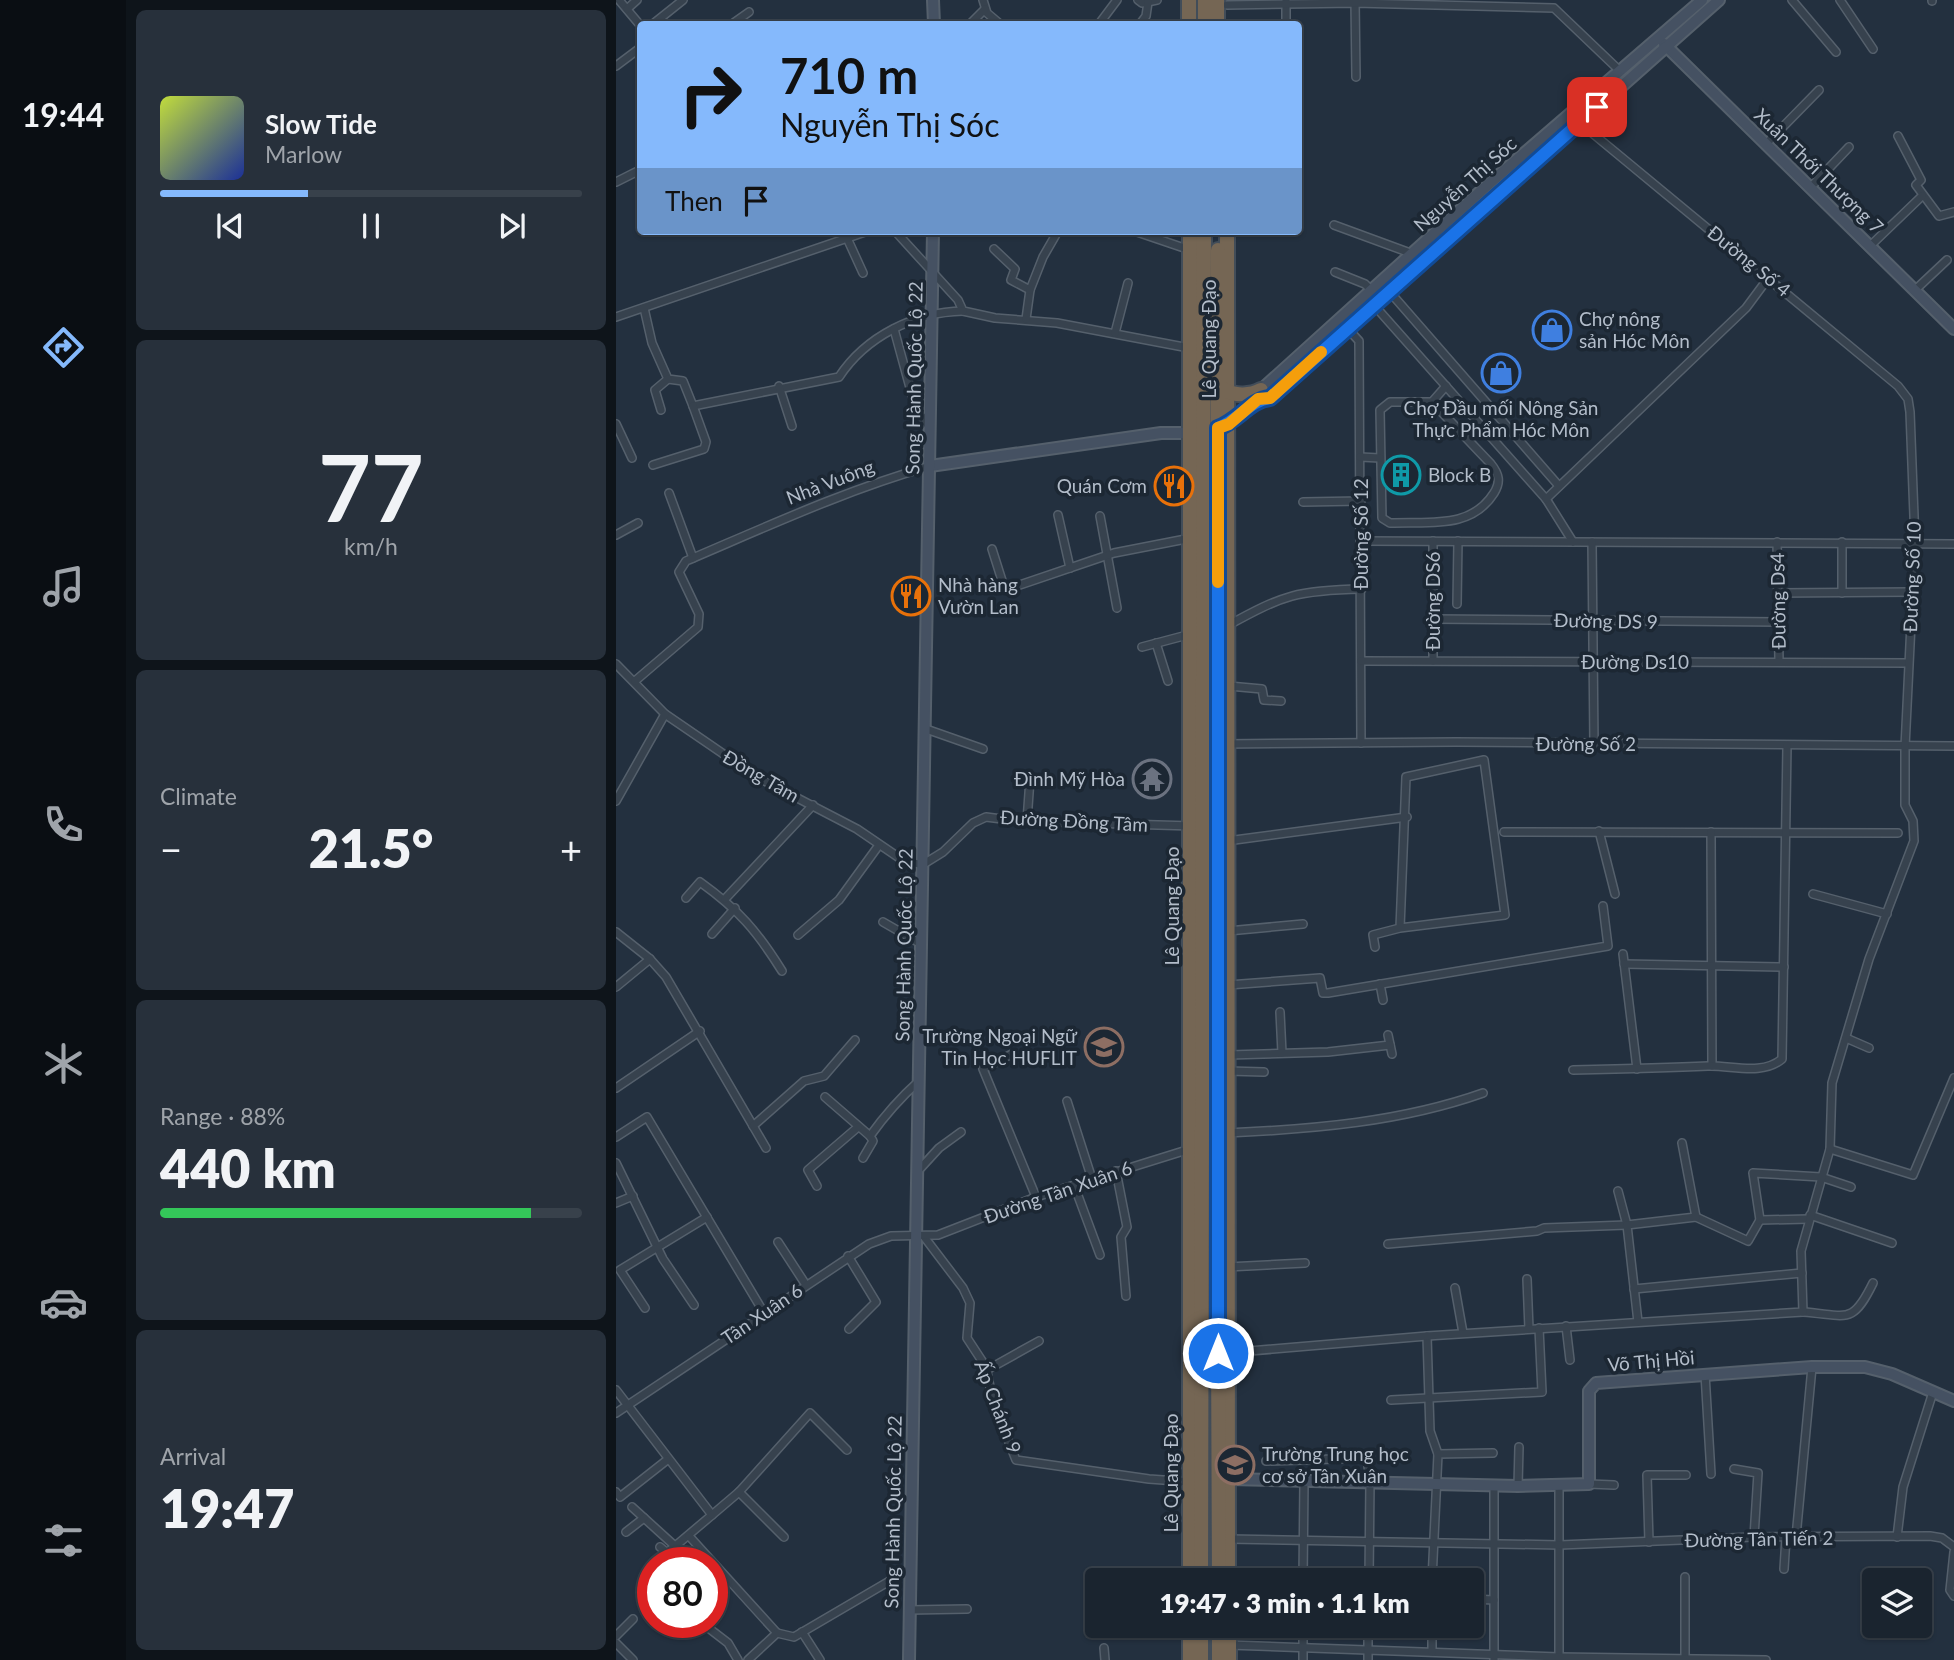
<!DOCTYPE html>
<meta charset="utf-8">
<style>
:root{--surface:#1a242f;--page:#27303b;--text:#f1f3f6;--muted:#9fa4aa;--line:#38414b;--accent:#85b9fc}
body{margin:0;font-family:Lato,sans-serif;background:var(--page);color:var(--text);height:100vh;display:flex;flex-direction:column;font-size:26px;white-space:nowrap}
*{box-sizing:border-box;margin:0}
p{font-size:23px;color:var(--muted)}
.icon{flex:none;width:38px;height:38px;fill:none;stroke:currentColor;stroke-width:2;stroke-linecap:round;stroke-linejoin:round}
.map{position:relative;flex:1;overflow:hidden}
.side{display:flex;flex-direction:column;gap:10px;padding:10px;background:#0e141a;width:490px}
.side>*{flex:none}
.hud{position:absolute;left:21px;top:21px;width:665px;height:214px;border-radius:7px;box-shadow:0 2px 5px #0004,0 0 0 2px var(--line);background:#85b9fc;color:#111;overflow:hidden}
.fabs{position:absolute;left:1246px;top:1568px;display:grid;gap:14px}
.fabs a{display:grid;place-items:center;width:70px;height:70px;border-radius:7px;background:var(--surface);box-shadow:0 2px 5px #0004,0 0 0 2px var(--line);font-size:35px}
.speed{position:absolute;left:21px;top:1547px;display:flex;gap:14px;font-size:35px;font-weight:700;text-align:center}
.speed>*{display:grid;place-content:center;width:91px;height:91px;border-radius:50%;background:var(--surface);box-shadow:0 2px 5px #0004,0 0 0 2px var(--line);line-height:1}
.speed .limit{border:10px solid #d22;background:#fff;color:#111}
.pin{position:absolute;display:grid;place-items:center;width:60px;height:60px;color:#fff;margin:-30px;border-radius:14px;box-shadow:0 4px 10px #0006}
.me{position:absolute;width:77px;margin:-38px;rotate:0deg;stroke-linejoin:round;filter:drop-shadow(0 0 5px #0008)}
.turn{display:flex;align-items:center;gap:24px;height:147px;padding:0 28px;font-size:32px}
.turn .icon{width:91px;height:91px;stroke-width:2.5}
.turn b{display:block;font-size:49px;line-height:60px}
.then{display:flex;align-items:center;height:66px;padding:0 28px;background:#0003;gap:14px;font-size:26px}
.big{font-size:52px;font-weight:800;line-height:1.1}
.side .widget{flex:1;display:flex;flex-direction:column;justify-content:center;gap:10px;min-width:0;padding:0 24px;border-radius:10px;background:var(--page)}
.side .dial{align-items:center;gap:0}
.dial b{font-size:91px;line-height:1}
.song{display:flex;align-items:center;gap:21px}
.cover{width:84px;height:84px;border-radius:10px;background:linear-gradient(135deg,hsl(70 70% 55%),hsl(230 70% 35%))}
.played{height:7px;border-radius:4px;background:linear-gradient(90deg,var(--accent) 35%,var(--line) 35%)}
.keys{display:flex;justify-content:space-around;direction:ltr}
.heat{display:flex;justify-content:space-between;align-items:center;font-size:38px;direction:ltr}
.charge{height:10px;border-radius:5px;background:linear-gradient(90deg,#34c759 88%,var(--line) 0)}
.trip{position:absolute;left:469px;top:1568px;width:399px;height:70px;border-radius:7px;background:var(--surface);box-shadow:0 2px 5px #0004,0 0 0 2px var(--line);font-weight:800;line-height:70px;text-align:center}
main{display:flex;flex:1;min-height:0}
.tab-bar{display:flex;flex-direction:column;width:126px;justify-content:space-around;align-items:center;background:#0a0e13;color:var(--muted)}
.tab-bar .icon{width:49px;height:49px}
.tab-bar .current{color:var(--accent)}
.tab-bar b{font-size:32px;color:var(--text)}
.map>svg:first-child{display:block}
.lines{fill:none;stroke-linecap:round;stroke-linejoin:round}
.street-casing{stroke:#55606c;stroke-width:10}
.secondary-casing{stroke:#55606c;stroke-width:14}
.highway-casing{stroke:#424d59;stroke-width:18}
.street{stroke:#37424e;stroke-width:7}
.secondary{stroke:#455162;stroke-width:10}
.highway{stroke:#756654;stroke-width:14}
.route-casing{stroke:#114b97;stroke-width:18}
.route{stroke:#1a73e8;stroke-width:12}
.slow{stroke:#f59e0b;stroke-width:12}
.labels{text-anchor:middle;stroke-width:7;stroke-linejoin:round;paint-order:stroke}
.street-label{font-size:19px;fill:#b3bdca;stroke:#1c2733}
.poi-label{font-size:19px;fill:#b3bdca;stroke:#1c2733;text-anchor:start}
</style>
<main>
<nav class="tab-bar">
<b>19:44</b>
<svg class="icon current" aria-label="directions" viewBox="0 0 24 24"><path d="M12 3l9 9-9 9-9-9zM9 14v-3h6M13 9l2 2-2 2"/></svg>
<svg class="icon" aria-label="music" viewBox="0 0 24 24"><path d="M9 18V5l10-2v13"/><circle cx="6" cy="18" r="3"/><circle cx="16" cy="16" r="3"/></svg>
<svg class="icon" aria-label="phone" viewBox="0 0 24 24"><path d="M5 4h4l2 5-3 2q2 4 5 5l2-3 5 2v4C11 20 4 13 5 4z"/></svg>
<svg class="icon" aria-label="climate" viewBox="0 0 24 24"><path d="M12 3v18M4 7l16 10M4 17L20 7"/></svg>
<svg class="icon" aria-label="car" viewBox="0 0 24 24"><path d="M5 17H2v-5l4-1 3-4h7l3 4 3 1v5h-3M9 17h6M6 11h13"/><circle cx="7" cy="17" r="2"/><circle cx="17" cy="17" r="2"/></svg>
<svg class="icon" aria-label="filters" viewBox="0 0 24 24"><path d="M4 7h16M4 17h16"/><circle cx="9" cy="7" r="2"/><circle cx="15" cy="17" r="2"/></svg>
</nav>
<section class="side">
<div class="widget">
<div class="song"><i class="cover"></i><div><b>Slow Tide</b><p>Marlow</p></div></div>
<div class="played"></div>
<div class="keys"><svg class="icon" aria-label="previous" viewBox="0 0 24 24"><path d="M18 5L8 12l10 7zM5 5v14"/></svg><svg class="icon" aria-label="pause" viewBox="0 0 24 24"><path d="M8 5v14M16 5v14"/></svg><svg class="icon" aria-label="next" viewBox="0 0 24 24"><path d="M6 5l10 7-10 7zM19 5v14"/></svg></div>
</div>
<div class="widget dial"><b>77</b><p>km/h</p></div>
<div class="widget"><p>Climate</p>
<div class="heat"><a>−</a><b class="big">21.5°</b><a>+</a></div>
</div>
<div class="widget"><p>Range · 88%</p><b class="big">440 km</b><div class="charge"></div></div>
<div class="widget"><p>Arrival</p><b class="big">19:47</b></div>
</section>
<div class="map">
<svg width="1338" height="1660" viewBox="0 0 1338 1660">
<rect width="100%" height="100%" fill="#23303f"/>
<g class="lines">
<defs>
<g id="street">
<path d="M3 0 24 25"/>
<path d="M367 0 371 13 384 24"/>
<path d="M522 0 526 3 541 0"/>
<path d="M1176 0 1220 52"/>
<path d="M1224 0 1257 49"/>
<path d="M1316 0V1"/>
<path d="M670 1V24"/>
<path d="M739 1 740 77"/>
<path d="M611 5 739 3 938 8 1004 71"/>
<path d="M11 9 21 0"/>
<path d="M37 24 67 0"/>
<path d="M116 24 133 12"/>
<path d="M354 24 369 9"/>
<path d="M483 24 501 0"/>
<path d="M524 24 530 16 532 2"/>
<path d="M0 66 24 48"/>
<path d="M1282 136 1305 180 1300 185 1323 216 1338 212"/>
<path d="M1150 144 1203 90"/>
<path d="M0 182 24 170"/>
<path d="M1195 187 1233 147"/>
<path d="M718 225 797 254"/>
<path d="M279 231 342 300 347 311 379 318 441 323 573 348"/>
<path d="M518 231 574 250"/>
<path d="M231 238 247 273"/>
<path d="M1254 246 1306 196"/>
<path d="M378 249 399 269 395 280 414 290 410 319"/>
<path d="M719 272 749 284 756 291"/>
<path d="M414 290 427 257 442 231"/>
<path d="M773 291 943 486"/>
<path d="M1298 291 1331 260"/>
<path d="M758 305 930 499 957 542"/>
<path d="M28 308 36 343 52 379 67 381 77 406 223 377C250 336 299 312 347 311"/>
<path d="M0 317 252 231"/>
<path d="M278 329 299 406 313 427"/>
<path d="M732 329 743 341 745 743"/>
<path d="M499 333 512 283"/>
<path d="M163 386 176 426"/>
<path d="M774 402H816L875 464C883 474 885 482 878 493 855 530 812 521 774 523L766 518 764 410Z"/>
<path d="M816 402 830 386"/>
<path d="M45 410 39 390 52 379"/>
<path d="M0 424 16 458"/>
<path d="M744 457 764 458"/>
<path d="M37 465 88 449 90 442 77 406"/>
<path d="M53 493 77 558"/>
<path d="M930 499 1130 308 1153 277"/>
<path d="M687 502 745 501"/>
<path d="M442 515 454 568"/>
<path d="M484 516 501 608"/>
<path d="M0 535 22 523"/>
<path d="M746 541 1338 544"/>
<path d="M817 541V661"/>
<path d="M976 542 978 745"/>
<path d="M1161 542 1163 661"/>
<path d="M376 549 389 590 498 553 575 538"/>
<path d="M1162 593 1296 592"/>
<path d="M1226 593V542"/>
<path d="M841 604 842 541"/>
<path d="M817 619 1163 622"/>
<path d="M611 626C667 595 682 590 746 589"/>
<path d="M540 643 552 681"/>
<path d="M526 647 575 634"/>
<path d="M745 661 1292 663"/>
<path d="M0 664 49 714 141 777 241 829 285 859 306 865 327 852 357 823 370 817 402 821 577 826"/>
<path d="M19 681 82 627 83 614 63 572 70 561C150 527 230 490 314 466"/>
<path d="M613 686 646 689 648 700 665 701"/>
<path d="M310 729 367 749"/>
<path d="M609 744 840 742 1338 746"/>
<path d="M0 801 49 714"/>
<path d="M411 821 414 779"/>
<path d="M983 831 999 894"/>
<path d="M888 832 1282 833"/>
<path d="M1095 832 1096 1066"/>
<path d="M611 841 791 817"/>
<path d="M1197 894 1271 914"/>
<path d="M70 898 84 882C123 910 141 931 166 971"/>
<path d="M109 899 197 805"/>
<path d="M267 922 305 944"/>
<path d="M612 931 687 924"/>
<path d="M0 932 34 959 50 977 150 1148"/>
<path d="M96 934 119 908"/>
<path d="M182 935 223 900 263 845"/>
<path d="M759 947 757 935 784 928 889 915 868 760 790 777 784 928"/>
<path d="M1007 954 1021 1069"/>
<path d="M1008 964 1168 967"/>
<path d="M764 984 767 1000"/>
<path d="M612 985 704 978 707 993H712L992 946 987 906"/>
<path d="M0 987 34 959"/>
<path d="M664 1012 666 1053"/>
<path d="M772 1035 776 1054"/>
<path d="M1230 1038 1253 1048"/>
<path d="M396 1054 367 1069 420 1197"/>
<path d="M613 1055 712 1052 774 1045"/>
<path d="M957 1070C1002 1069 1047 1068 1092 1066 1115 1065 1146 1076 1166 1059L1171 746"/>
<path d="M612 1071 648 1072"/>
<path d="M0 1088 84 1031"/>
<path d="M209 1097 254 1136"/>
<path d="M451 1101 476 1179"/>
<path d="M137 1126 188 1081 208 1076 239 1040"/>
<path d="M611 1133C698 1129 785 1122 867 1093"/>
<path d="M0 1137 31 1117 148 1313"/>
<path d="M1214 1149 1297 1175 1338 1078"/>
<path d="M247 1158 257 1141 254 1136C269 1115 284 1098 303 1081"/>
<path d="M0 1163 47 1259 78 1305"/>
<path d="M500 1171 511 1227 505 1237 510 1296"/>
<path d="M301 1172 323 1148 345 1132"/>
<path d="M458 1185 484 1255"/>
<path d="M201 1186 192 1170 242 1127"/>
<path d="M0 1203 17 1196"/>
<path d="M1194 1215 1276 1243"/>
<path d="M1080 1217 1132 1241 1144 1220"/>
<path d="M1193 1219 1144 1220 1137 1173 1205 1177 1235 1187"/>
<path d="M309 1238 347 1288 354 1303 351 1338 370 1367 377 1402 400 1460 533 1479 575 1482"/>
<path d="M162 1242 190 1285"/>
<path d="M772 1244 921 1231 928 1228 1011 1225 1002 1191"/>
<path d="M232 1256 260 1302 233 1329"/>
<path d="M611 1267 689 1263"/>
<path d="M911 1279 913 1329"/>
<path d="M839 1288 847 1333"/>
<path d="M1018 1289 1186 1273"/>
<path d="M29 1308 4 1270 91 1217"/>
<path d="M1187 1312C1231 1315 1236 1326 1257 1283"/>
<path d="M1022 1322 1011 1225 1080 1217 1066 1143"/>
<path d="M950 1326 954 1360"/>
<path d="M811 1336 814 1431 822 1454"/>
<path d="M610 1353 811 1336 1187 1312 1185 1251 1214 1149 1216 1083 1253 959 1298 841 1297 821 1289 805V747L1299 542 1294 412 1292 399 1282 386 964 123"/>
<path d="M371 1370 423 1341"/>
<path d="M1089 1374 1095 1474"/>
<path d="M0 1390 96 1515 51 1553 44 1547"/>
<path d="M775 1400 926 1392 923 1328"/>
<path d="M0 1413 253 1244 275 1236 322 1235 420 1197 574 1149"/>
<path d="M650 1461 751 1458 754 1482 753 1580"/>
<path d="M1118 1469 1142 1473 1138 1537"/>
<path d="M973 1484 998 1485"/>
<path d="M902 1486 903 1447"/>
<path d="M943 1487V1659"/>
<path d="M0 1492 4 1497 51 1460"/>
<path d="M123 1492 168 1537"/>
<path d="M16 1507 60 1547"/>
<path d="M96 1515 123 1492 194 1413 231 1450"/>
<path d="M10 1532 28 1518"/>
<path d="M73 1536 161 1633"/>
<path d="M1180 1537 1196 1367"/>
<path d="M1281 1537 1287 1487 1317 1392"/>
<path d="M613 1539 944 1545 1138 1537 1314 1536 1326 1538 1338 1547"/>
<path d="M1033 1542 1031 1475H1070"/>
<path d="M1338 1552 1334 1590 1338 1596"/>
<path d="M1168 1569 1170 1537"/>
<path d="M1069 1577V1657"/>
<path d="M687 1580 688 1481"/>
<path d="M816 1580 822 1454 877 1453"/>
<path d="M856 1599 878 1600"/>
<path d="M293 1610 351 1609"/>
<path d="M86 1623 112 1643 122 1660"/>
<path d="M186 1632 204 1660"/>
<path d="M0 1636 17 1619"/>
<path d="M0 1643 17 1660"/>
<path d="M613 1645 943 1657 1150 1660"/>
<path d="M488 1648 489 1660"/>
<path d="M816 1652V1626"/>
<path d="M132 1660 161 1633 178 1637 294 1569"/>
<path d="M687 1660V1626"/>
<path d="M752 1660V1626"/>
<path d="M878 1660V1486"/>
</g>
<g id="secondary">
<path d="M317 0 318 24"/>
<path d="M1048 44 1338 329"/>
<path d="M642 399 654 398 1103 0"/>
<path d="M608 426 632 409 645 390 875 182 1086 0"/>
<path d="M314 466 545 433H579"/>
<path d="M614 1479 902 1486 973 1484V1391L980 1383 1196 1367H1249L1276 1374 1338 1401"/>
<path d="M293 1660 317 231"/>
</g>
<g id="highway">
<path d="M601 0V24"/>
<path d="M573 24V0"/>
<path d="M589 24V0"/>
<path d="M611 231 612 1580"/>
<path d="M607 389C618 396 634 396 645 390"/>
<path d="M602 751V250"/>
<path d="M601 834 602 1161"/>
<path d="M602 1338 603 1580"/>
<path d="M574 1580V231"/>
<path d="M585 1580 588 231"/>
<path d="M603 1626V1660"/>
<path d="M613 1626V1660"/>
<path d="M574 1660V1626"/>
<path d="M585 1660V1626"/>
</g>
</defs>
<use href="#street" class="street-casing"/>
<use href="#secondary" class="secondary-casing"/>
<use href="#highway" class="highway-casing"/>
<use href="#street" class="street"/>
<use href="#secondary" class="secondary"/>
<use href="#highway" class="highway"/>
</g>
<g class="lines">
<defs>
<path id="route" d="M602 1353V428C622 421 634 400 654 398L981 107"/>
</defs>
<use href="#route" class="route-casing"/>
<use href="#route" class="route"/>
<path class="slow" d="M602 582V428L613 424 642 399 654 398 705 352"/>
</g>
<defs>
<symbol id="shop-ring" viewBox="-11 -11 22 22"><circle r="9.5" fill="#1c2733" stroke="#3f7fe0" stroke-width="1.5"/><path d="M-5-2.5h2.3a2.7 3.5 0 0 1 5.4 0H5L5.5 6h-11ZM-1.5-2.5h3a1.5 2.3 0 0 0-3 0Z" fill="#3f7fe0"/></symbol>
<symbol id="building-ring" viewBox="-11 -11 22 22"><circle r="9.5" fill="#1c2733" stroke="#0f9aa8" stroke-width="1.5"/><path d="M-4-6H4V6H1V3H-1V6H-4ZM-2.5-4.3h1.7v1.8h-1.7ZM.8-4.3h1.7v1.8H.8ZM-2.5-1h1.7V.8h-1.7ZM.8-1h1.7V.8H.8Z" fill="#0f9aa8"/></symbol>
<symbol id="restaurant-ring" viewBox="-11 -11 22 22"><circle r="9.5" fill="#1c2733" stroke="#e8710a" stroke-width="1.5"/><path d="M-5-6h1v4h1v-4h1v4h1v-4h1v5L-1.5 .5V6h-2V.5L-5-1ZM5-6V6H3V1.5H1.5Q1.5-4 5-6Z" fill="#e8710a"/></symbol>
<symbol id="temple-ring" viewBox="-11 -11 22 22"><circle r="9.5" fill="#1c2733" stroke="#6b7280" stroke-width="1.5"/><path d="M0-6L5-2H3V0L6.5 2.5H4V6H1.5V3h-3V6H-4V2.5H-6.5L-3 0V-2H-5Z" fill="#6b7280"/></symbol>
<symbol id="school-ring" viewBox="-11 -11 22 22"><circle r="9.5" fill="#1c2733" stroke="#8d6e63" stroke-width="1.5"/><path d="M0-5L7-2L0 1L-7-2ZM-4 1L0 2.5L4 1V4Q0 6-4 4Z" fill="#8d6e63"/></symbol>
</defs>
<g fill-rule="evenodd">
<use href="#shop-ring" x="914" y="308" width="44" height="44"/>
<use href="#shop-ring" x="863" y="351" width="44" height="44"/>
<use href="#building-ring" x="763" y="453" width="44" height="44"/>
<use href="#restaurant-ring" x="536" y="464" width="44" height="44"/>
<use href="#restaurant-ring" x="273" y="574" width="44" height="44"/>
<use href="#temple-ring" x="514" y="757" width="44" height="44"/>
<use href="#school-ring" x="466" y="1025" width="44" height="44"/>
<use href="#school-ring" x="597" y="1443" width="44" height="44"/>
</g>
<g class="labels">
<g class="street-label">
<text transform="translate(1203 171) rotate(44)" y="7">Xuân Thới Thượng 7</text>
<text transform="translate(849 184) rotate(-42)" y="7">Nguyễn Thị Sóc</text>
<text transform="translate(1133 261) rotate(39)" y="7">Đường Số 4</text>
<text transform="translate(593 339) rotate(-90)" y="7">Lê Quang Đạo</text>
<text transform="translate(298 378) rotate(-89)" y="7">Song Hành Quốc Lộ 22</text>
<text transform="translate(214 482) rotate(-21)" y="7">Nhà Vuông</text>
<text transform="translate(745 534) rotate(-90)" y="7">Đường Số 12</text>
<text transform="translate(1296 577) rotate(-88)" y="7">Đường Số 10</text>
<text transform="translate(817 601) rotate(-90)" y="7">Đường DS6</text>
<text transform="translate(1162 601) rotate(-91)" y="7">Đường Ds4</text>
<text transform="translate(990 621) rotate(1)" y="7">Đường DS 9</text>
<text x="1019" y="669">Đường Ds10</text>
<text x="970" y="751">Đường Số 2</text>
<text transform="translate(145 776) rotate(30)" y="7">Đồng Tâm</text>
<text transform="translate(458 821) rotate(3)" y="7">Đường Đồng Tâm</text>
<text transform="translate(556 906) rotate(-90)" y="7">Lê Quang Đạo</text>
<text transform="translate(288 945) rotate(-89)" y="7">Song Hành Quốc Lộ 22</text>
<text transform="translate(442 1192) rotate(-19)" y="7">Đường Tân Xuân 6</text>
<text transform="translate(146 1314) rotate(-34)" y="7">Tân Xuân 6</text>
<text transform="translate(1035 1361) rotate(-5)" y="7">Võ Thị Hồi</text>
<text transform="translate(382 1407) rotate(69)" y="7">Ấp Chánh 9</text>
<text transform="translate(555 1473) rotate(-90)" y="7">Lê Quang Đạo</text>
<text transform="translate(277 1512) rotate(-89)" y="7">Song Hành Quốc Lộ 22</text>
<text transform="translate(1143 1539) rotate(-1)" y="7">Đường Tân Tiến 2</text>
</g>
<g class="poi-label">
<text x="963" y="326">Chợ nông<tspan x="963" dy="22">sản Hóc Môn</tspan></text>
<text x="885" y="415" text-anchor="middle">Chợ Đầu mối Nông Sản<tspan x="885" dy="22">Thực Phẩm Hóc Môn</tspan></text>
<text x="812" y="482">Block B</text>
<text x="531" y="493" text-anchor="end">Quán Cơm</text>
<text x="322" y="592">Nhà hàng<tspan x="322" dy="22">Vườn Lan</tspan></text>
<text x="509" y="786" text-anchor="end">Đình Mỹ Hòa</text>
<text x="461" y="1043" text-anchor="end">Trường Ngoại Ngữ<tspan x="461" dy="22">Tin Học HUFLIT</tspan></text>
<text x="646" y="1461">Trường Trung học<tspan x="646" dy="22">cơ sở Tân Xuân</tspan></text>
</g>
</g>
</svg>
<div class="fabs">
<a><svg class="icon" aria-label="layers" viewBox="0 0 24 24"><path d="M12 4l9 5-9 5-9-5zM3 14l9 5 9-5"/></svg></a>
</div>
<div class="speed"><div class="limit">80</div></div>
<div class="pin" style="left:981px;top:107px;background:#d93025"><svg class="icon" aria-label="arrive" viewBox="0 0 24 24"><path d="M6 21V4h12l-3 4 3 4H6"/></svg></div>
<svg class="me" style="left:602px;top:1353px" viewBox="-20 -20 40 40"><circle r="17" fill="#1a73e8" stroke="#fff" stroke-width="3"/><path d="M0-11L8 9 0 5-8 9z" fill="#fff"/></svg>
<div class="trip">19:47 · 3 min · 1.1 km</div>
<div class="hud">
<div class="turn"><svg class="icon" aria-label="right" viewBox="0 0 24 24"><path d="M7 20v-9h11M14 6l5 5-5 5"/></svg><div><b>710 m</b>Nguyễn Thị Sóc</div></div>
<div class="then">Then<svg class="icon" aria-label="arrive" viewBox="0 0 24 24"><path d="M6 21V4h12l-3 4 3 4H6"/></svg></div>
</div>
</div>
</main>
